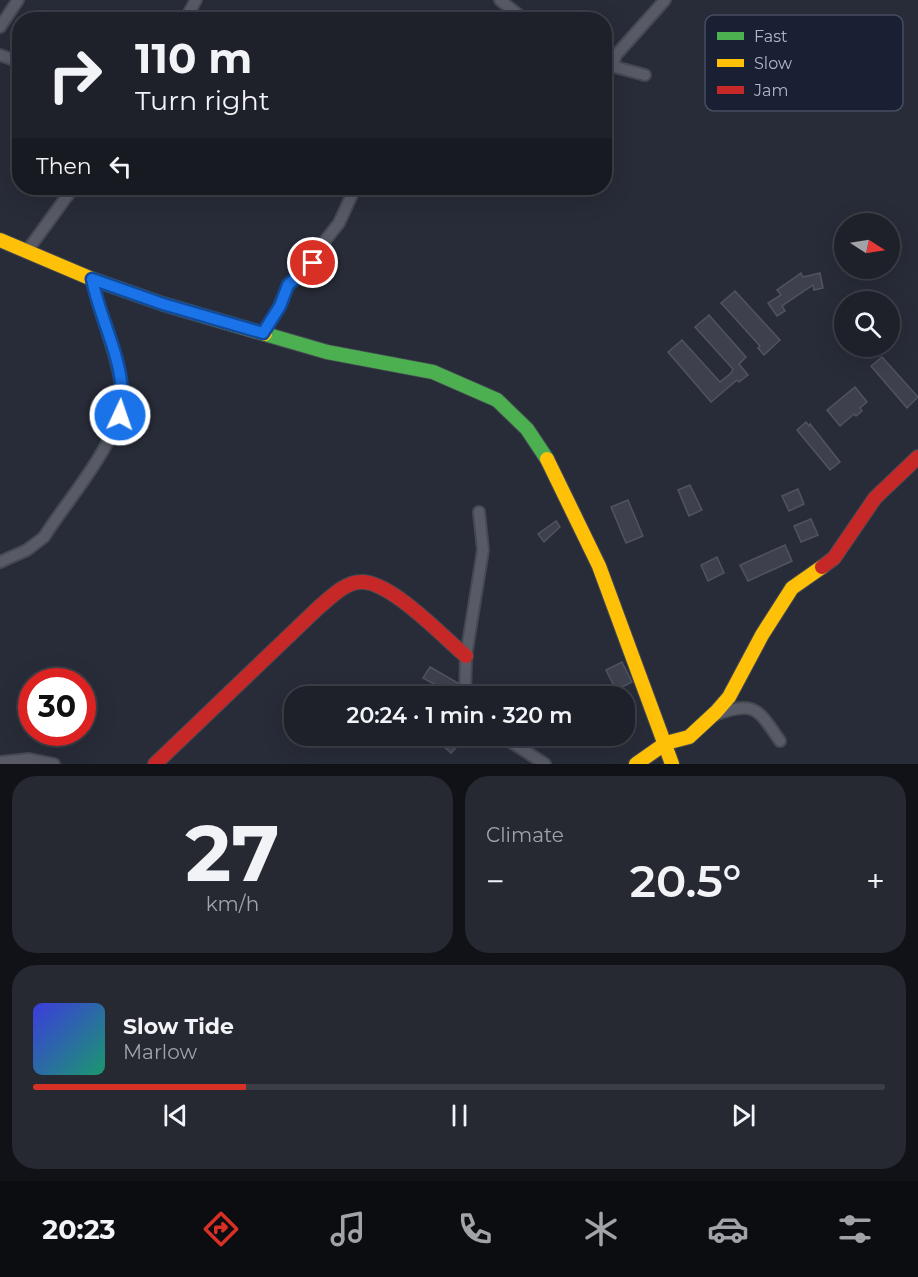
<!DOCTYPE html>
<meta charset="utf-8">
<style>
:root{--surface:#1e212a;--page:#262932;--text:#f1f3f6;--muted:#a1a3a8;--line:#3c3e47;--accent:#d93025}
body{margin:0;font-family:Montserrat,sans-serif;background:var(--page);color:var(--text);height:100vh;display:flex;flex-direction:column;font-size:22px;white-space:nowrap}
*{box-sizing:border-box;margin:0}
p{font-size:20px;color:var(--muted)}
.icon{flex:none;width:33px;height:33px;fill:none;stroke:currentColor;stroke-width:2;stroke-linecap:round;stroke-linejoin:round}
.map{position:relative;height:764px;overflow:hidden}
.sheet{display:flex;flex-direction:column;gap:12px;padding:12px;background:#101217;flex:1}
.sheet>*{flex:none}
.guide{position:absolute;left:12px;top:12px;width:600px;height:183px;border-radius:24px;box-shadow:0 6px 24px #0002,0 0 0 2px var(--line);background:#1e212a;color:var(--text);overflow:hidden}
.needle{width:39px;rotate:102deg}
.fabs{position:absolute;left:834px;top:213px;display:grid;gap:12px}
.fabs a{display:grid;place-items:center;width:66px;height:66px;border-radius:50%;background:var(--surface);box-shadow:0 6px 24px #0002,0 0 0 2px var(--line);font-size:30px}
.speed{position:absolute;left:18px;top:668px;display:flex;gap:12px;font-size:30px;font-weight:700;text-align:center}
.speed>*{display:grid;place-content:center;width:78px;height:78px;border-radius:50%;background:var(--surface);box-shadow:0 6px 24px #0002,0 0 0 2px var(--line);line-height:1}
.speed .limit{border:9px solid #d22;background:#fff;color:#111}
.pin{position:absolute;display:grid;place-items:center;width:51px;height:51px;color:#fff;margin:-26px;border:3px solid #fff;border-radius:50%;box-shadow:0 2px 6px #0007}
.me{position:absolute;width:66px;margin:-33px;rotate:3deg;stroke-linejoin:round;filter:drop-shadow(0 0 4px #0008)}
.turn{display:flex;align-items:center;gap:21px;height:126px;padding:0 24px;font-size:27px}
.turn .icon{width:78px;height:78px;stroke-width:2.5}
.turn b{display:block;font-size:42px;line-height:51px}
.then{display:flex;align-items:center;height:57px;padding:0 24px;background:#0003;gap:12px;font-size:22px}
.big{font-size:45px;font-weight:600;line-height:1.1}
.sheet .tile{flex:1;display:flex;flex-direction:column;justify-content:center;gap:9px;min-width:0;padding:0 21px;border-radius:24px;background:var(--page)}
.sheet .dial{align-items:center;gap:0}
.dial b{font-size:78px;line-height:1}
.song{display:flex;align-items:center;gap:18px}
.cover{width:72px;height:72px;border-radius:9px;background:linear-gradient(135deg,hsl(240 70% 55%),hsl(160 70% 35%))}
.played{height:6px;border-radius:3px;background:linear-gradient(90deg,var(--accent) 25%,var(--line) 25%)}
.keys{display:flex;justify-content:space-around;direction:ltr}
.heat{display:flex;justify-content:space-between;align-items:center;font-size:33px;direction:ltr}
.sheet .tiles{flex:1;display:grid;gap:12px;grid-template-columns:1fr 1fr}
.tile:last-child{grid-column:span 2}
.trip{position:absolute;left:284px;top:686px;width:351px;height:60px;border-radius:24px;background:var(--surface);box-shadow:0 6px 24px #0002,0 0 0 2px var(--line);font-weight:600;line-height:60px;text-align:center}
.tab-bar{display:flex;height:96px;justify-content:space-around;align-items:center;background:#0c0d11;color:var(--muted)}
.tab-bar .icon{width:42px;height:42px}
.tab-bar .current{color:var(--accent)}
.tab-bar b{font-size:27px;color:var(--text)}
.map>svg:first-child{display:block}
.building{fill:#3e414d;stroke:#505360;stroke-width:1.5}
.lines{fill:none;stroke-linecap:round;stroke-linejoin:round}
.street-casing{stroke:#454952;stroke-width:14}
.fast-casing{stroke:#454952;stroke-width:16}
.slow-casing{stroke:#454952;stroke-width:16}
.jam-casing{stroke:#454952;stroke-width:16}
.street{stroke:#585b66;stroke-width:10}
.fast{stroke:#4caf50;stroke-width:14}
.slow{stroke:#ffc107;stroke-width:14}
.jam{stroke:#c62828;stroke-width:14}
.route-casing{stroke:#114b97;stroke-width:15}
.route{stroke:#1a73e8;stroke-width:10}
.key{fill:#1a2034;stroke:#474d61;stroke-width:1.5}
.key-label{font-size:16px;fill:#b1b6ca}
</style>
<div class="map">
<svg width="918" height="764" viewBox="0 0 918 764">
<rect width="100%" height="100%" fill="#282c38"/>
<g class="building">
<path d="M801 273 803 277 820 273 823 288 814 290 813 285 782 306 785 311 777 316 768 303 781 295 777 290Z"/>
<path d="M735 291 780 340 764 355 758 348 760 346 721 303Z"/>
<path d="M709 315 746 357 739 364 748 375 739 382 737 380 711 402 668 352 682 340 720 382 731 373 733 369 695 327Z"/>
<path d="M882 357 918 397 907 408 871 366Z"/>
<path d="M855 387 867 402 860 408 862 411 856 416 854 414 840 426 827 410Z"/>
<path d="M806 422 809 426 810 424 840 462 830 470 797 430Z"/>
<path d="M690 485 702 510 689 516 678 490Z"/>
<path d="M798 489 804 504 789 511 782 496Z"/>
<path d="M628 500 643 536 626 543 611 507Z"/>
<path d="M811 519 818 535 801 542 794 526Z"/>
<path d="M556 521 560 527 544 542 538 534Z"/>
<path d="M785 545 792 561 748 581 740 565Z"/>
<path d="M717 557 724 573 708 581 701 565Z"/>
<path d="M622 662 632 682 616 690 606 670Z"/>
<path d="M430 667 458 683 454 695 423 678Z"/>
<path d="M431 735H468L451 753Z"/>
</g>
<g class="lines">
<defs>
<g id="street">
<path d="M500 0 525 20"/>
<path d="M185 20 196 0"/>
<path d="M0 27 18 0"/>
<path d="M0 55 20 62"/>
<path d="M604 64 645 75"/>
<path d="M613 65 616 55 665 0"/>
<path d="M27 251 73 188"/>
<path d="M263 333 280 306 288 285 309 268 324 242 339 223 355 188"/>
<path d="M0 562 27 550 44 537C70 495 128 435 121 385 116 349 99 315 92 279"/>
<path d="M465 696 466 656 483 550 479 512"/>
<path d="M715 715C755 700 758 709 780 741"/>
<path d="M500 735 545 764"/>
<path d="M0 762 29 759 54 764"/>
</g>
<path id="fast" d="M265 334 327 352 433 372 497 400 527 429 547 459"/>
<g id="slow">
<path d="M0 240 92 279 163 304 265 334"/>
<path d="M547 459 599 566 672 764"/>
<path d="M636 764 666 743 689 737 716 712 729 697 762 635 792 588 822 567"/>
</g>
<g id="jam">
<path d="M822 567 834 558 875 498 918 457"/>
<path d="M155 764 318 608C330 598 345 582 361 582 391 581 443 637 466 656"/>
</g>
</defs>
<use href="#street" class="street-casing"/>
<use href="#fast" class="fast-casing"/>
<use href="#slow" class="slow-casing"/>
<use href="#jam" class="jam-casing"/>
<use href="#street" class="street"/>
<use href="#fast" class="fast"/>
<use href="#slow" class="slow"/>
<use href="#jam" class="jam"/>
</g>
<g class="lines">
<defs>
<path id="route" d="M120 415C130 370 100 322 92 279L163 304 263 333 280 306 288 285 313 263"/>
</defs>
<use href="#route" class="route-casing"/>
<use href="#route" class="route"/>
</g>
<rect x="705" y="15" width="198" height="96" rx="9" class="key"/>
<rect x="717" y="32" width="27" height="8" fill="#4caf50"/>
<rect x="717" y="59" width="27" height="8" fill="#ffc107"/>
<rect x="717" y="86" width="27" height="8" fill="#c62828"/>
<g class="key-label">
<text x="754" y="42">Fast</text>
<text x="754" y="69">Slow</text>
<text x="754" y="96">Jam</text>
</g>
</svg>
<div class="fabs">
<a><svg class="needle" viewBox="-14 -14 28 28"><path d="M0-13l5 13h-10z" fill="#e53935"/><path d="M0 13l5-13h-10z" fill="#a1a3a8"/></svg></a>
<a><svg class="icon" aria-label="search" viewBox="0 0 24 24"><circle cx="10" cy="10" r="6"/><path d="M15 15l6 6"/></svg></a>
</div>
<div class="speed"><div class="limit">30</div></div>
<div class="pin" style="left:313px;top:263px;background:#d93025"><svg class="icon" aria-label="arrive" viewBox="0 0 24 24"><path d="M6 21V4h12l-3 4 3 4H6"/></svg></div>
<svg class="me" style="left:120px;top:415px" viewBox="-20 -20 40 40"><circle r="17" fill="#1a73e8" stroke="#fff" stroke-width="3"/><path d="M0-11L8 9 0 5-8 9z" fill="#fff"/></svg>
<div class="trip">20:24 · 1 min · 320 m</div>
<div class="guide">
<div class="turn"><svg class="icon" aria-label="right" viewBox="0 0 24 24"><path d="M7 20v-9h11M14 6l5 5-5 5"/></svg><div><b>110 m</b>Turn right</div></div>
<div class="then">Then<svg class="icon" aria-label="left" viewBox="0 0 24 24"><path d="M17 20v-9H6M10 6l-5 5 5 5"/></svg></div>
</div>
</div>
<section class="sheet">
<div class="tiles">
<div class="tile dial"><b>27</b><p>km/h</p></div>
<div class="tile"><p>Climate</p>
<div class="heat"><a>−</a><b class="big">20.5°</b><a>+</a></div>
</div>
<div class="tile">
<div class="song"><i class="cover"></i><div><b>Slow Tide</b><p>Marlow</p></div></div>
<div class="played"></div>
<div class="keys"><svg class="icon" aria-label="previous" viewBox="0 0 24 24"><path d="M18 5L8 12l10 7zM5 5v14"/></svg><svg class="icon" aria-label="pause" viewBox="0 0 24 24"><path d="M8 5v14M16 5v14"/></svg><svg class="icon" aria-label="next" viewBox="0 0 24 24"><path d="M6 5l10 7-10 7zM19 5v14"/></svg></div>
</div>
</div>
</section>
<nav class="tab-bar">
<b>20:23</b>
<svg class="icon current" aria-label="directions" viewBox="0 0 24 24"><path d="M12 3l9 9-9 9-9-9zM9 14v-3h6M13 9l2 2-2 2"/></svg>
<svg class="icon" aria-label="music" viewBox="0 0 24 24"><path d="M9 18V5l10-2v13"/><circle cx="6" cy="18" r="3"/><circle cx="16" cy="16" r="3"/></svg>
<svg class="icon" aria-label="phone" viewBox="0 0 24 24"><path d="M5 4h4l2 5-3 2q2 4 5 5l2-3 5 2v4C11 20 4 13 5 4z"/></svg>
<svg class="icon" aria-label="climate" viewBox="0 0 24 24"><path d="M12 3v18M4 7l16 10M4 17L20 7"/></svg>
<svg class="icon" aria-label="car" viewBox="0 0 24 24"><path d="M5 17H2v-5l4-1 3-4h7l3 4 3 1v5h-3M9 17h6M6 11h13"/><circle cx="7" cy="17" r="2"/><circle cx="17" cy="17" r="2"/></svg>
<svg class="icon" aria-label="filters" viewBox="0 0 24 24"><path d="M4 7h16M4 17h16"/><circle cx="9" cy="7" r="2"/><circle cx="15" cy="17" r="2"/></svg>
</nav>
